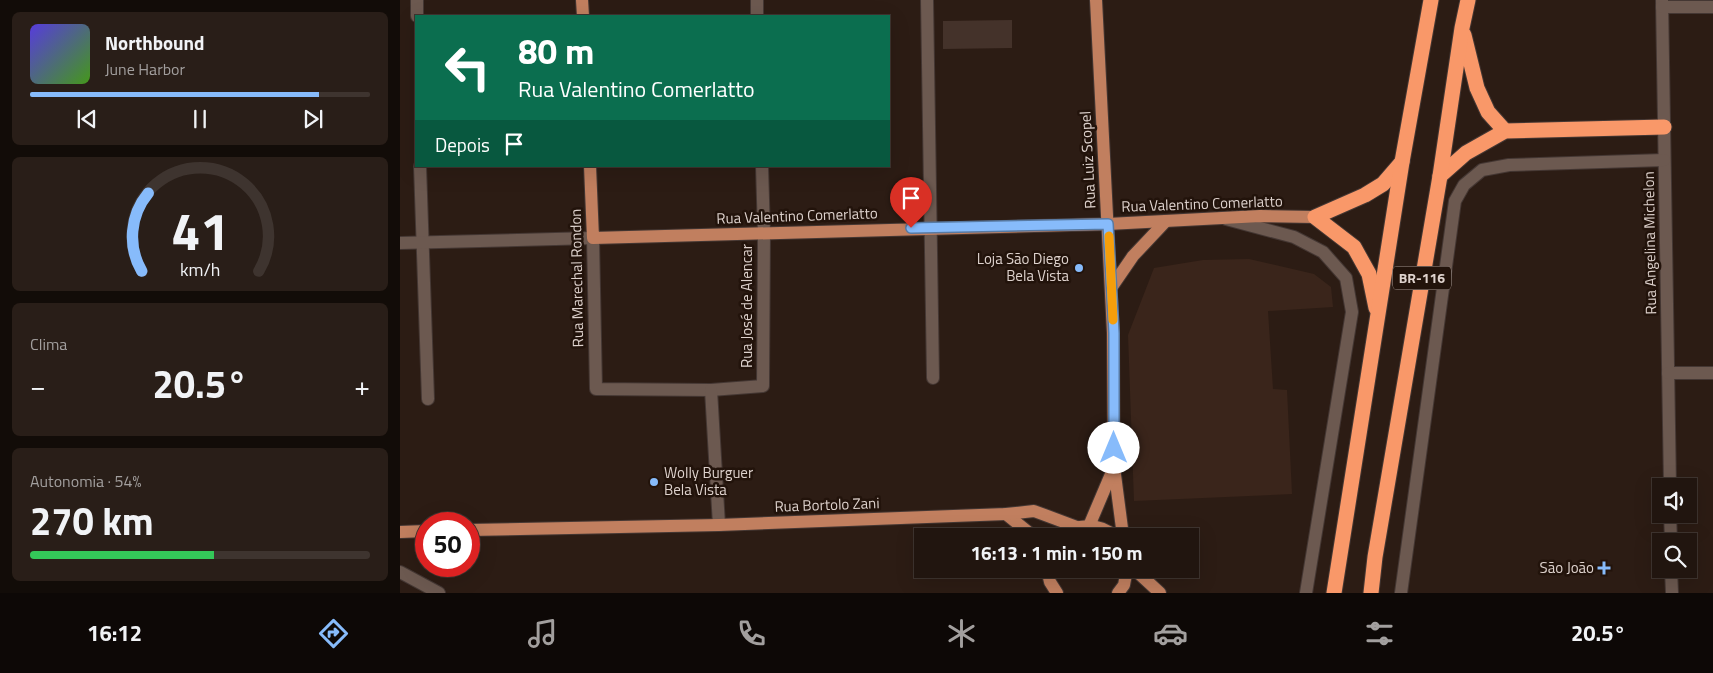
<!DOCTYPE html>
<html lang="pt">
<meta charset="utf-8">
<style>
:root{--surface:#21150f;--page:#291e18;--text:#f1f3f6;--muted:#a29f9e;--line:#3e342f;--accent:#87bbfb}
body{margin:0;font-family:"Titillium Web",sans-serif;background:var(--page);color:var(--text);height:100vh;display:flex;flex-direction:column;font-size:19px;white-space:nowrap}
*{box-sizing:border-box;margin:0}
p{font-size:16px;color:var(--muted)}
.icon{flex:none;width:28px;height:28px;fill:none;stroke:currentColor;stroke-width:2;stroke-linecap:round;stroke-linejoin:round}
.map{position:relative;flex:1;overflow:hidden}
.sheet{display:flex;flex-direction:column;gap:12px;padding:12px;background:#120c08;width:400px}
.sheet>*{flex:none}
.guide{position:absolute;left:15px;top:15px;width:475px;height:152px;border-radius:0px;box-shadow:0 5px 20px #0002,0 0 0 1px var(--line);background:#0b6e4f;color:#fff;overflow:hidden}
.buttons{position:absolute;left:1252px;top:478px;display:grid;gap:10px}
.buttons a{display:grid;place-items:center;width:45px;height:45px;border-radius:0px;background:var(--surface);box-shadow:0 5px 20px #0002,0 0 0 1px var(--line);font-size:25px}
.speed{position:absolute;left:15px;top:512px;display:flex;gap:10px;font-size:25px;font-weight:700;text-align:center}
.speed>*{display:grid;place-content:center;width:65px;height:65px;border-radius:50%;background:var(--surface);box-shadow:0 5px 20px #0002,0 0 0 1px var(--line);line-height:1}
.speed .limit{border:8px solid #d22;background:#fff;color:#111}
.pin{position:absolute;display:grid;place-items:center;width:42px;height:42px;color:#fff;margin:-51px -21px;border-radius:50% 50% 50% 0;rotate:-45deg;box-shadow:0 0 5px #0007}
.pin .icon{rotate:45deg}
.me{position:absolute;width:55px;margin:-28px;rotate:0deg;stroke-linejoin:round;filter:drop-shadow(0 0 4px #0008)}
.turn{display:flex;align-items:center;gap:18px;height:105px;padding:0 20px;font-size:22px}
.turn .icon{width:65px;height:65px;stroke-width:2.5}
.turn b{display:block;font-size:35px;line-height:42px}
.then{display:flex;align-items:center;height:48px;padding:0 20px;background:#0003;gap:10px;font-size:19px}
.big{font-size:38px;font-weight:700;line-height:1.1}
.sheet .widget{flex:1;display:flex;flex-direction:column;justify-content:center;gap:8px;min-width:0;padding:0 18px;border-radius:8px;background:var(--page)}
.sheet .dial{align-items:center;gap:0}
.dial svg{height:130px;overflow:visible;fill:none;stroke:var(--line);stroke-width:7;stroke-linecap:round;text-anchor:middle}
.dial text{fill:var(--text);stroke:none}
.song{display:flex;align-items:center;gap:15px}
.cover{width:60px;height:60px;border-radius:8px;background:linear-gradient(135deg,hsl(250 70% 55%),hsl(100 70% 35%))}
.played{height:5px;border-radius:2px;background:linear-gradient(90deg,var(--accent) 85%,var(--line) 85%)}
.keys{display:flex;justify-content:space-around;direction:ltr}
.heat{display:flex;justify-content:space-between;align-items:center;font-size:28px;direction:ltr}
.charge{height:8px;border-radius:4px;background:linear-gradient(90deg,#34c759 54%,var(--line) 0)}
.trip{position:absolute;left:514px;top:528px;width:285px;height:50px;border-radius:0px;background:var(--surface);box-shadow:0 5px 20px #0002,0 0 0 1px var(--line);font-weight:700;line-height:50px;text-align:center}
.tabs{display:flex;height:80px;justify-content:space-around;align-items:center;background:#0d0806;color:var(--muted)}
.tabs .icon{width:35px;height:35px}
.tabs .selected{color:var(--accent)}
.tabs b{font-size:22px;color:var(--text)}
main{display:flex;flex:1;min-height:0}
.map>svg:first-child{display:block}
.built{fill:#3a251b}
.building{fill:#44322a}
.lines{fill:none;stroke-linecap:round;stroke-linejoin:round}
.minor-casing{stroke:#443733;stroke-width:14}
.major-casing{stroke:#443733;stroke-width:14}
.highway-casing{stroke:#443733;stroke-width:17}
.minor{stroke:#6c5950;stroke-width:12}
.major{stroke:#c17f5f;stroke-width:12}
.highway{stroke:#f99869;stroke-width:15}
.route-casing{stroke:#587aa3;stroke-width:12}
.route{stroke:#87bbfb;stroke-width:9}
.slow{stroke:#f59e0b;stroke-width:9}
.poi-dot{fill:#87bbfb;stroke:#22130b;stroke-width:2}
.labels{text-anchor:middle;stroke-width:5;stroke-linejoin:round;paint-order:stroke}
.shield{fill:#22130b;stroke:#a69993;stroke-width:1}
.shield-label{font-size:14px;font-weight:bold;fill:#ded2cd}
.street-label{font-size:15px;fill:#ded2cd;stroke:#22130b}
.poi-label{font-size:15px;fill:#ded2cd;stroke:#22130b;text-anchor:end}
</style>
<main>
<section class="sheet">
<div class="widget">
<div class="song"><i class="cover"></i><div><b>Northbound</b><p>June Harbor</p></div></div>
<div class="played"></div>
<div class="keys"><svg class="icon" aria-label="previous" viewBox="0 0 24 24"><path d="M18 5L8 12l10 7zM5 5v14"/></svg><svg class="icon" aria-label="pause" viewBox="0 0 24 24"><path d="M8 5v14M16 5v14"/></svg><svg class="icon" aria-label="next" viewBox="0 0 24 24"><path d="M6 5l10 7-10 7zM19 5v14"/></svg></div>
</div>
<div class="widget dial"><svg viewBox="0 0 100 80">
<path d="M14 69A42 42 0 1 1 86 69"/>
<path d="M14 69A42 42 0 0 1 18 21" stroke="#87bbfb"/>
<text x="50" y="56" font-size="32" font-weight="700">41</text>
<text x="50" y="72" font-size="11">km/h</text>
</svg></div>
<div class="widget"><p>Clima</p>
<div class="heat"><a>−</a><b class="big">20.5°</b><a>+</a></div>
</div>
<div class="widget"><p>Autonomia · 54%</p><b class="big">270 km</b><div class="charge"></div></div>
</section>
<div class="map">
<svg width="1313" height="593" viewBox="0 0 1313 593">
<rect width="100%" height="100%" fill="#2c1c14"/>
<path class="built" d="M849 259 914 274 931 287 933 307 868 311 873 389 887 390 892 494 734 501 728 335 754 268 803 260Z"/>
<path class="building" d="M612 20V48L543 49V21Z"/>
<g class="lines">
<defs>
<g id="minor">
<path d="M17 0V16"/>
<path d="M357 0V16"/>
<path d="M527 0 533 378"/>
<path d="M1262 0 1270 486"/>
<path d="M1262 7H1313"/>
<path d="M20 166 28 399"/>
<path d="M826 219 894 237 923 252 946 278 952 312 906 593"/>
<path d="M0 243 193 238 196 389 311 390 363 386 364 233 362 166"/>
<path d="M1268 373H1313"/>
<path d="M311 390 319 525"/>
<path d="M1270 514 1271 541"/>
<path d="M1271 569 1272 593"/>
<path d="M0 572 39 593"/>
<path d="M1001 593 1055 201 1064 185 1082 170 1109 165 1264 160"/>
</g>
<g id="major">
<path d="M182 0 183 16"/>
<path d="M696 0 713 333 714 467 723 536"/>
<path d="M190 166 193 238 708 224 860 216 915 217"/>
<path d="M711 288 733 256 766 221"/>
<path d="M606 514 633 536"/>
<path d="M689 526 714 467"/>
<path d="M69 530 319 525 606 514 634 511 677 527"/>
<path d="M0 532 26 531"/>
<path d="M661 536C676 524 699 522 714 536"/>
<path d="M647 569 650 582 657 593"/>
<path d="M734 569 760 593"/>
<path d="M718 593 724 585 727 569"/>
</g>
<g id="highway">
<path d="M1064 35 1077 88 1088 112 1105 131"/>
<path d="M1040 176 1066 153 1105 131 1264 127"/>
<path d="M976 308 969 274 954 247 915 217 965 195 983 184 1002 162"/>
<path d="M934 593 1002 162 1031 0"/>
<path d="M971 593 975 557 1040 176 1062 28 1068 0"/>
</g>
</defs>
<use href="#minor" class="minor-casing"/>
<use href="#major" class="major-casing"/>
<use href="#highway" class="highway-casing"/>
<use href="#minor" class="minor"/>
<use href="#major" class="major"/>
<use href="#highway" class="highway"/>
</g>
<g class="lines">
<defs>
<path id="route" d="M511 228 708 224 714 333V448"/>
</defs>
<use href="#route" class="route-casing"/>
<use href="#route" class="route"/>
<path class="slow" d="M709 236 713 320"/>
</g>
<g class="poi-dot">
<circle cx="679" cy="268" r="5"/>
<circle cx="254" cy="482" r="5"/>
<path d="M1201.5 560.5h5v5h5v5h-5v5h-5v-5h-5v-5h5z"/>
</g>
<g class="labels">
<rect class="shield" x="993" y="266.5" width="58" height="23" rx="4"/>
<g class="shield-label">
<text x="1022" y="283">BR-116</text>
</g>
<g class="street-label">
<text transform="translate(688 160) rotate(-93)" y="5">Rua Luiz Scopel</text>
<text transform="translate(802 204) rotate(-2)" y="5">Rua Valentino Comerlatto</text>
<text transform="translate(397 216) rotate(-2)" y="5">Rua Valentino Comerlatto</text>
<text transform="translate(1250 243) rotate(-91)" y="5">Rua Angelina Michelon</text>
<text transform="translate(177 278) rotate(-91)" y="5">Rua Marechal Rondon</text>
<text transform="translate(347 306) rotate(-90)" y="5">Rua José de Alencar</text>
<text transform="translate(427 505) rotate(-2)" y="5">Rua Bortolo Zani</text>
</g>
<g class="poi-label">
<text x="669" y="264">Loja São Diego<tspan x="669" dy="17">Bela Vista</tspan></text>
<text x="264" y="478" text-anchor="start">Wolly Burguer<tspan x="264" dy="17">Bela Vista</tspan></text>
<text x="1194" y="573">São João</text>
</g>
</g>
</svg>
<div class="buttons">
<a><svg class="icon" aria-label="sound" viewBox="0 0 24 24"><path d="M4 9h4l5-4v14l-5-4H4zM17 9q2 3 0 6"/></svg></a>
<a><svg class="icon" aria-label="search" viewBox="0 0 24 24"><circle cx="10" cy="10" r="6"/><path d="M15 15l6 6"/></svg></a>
</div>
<div class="speed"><div class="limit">50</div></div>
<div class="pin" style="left:511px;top:228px;background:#d93025"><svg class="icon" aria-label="arrive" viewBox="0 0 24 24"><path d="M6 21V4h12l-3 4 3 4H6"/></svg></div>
<svg class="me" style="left:714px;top:448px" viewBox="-20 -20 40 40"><circle r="19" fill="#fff"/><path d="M0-13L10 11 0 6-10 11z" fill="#87bbfb"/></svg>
<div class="trip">16:13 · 1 min · 150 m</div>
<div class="guide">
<div class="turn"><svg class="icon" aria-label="left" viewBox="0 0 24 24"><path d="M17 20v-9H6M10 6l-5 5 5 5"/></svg><div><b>80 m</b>Rua Valentino Comerlatto</div></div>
<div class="then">Depois<svg class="icon" aria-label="arrive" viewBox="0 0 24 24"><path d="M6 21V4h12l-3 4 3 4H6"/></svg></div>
</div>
</div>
</main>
<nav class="tabs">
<b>16:12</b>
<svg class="icon selected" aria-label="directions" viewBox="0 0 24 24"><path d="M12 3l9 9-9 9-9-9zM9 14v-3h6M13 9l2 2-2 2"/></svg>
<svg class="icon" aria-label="music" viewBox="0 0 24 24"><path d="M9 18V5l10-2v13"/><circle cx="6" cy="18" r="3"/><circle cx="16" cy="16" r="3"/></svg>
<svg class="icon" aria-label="phone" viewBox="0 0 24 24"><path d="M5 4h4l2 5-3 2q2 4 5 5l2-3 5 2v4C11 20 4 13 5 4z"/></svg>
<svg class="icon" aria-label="climate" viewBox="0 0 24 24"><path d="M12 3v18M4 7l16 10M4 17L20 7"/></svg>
<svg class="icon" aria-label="car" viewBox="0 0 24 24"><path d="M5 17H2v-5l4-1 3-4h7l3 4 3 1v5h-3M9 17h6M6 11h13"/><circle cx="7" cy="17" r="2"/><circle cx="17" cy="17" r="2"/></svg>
<svg class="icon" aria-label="filters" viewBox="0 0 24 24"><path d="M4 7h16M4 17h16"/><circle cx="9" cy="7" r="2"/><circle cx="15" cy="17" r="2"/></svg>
<b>20.5°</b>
</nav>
